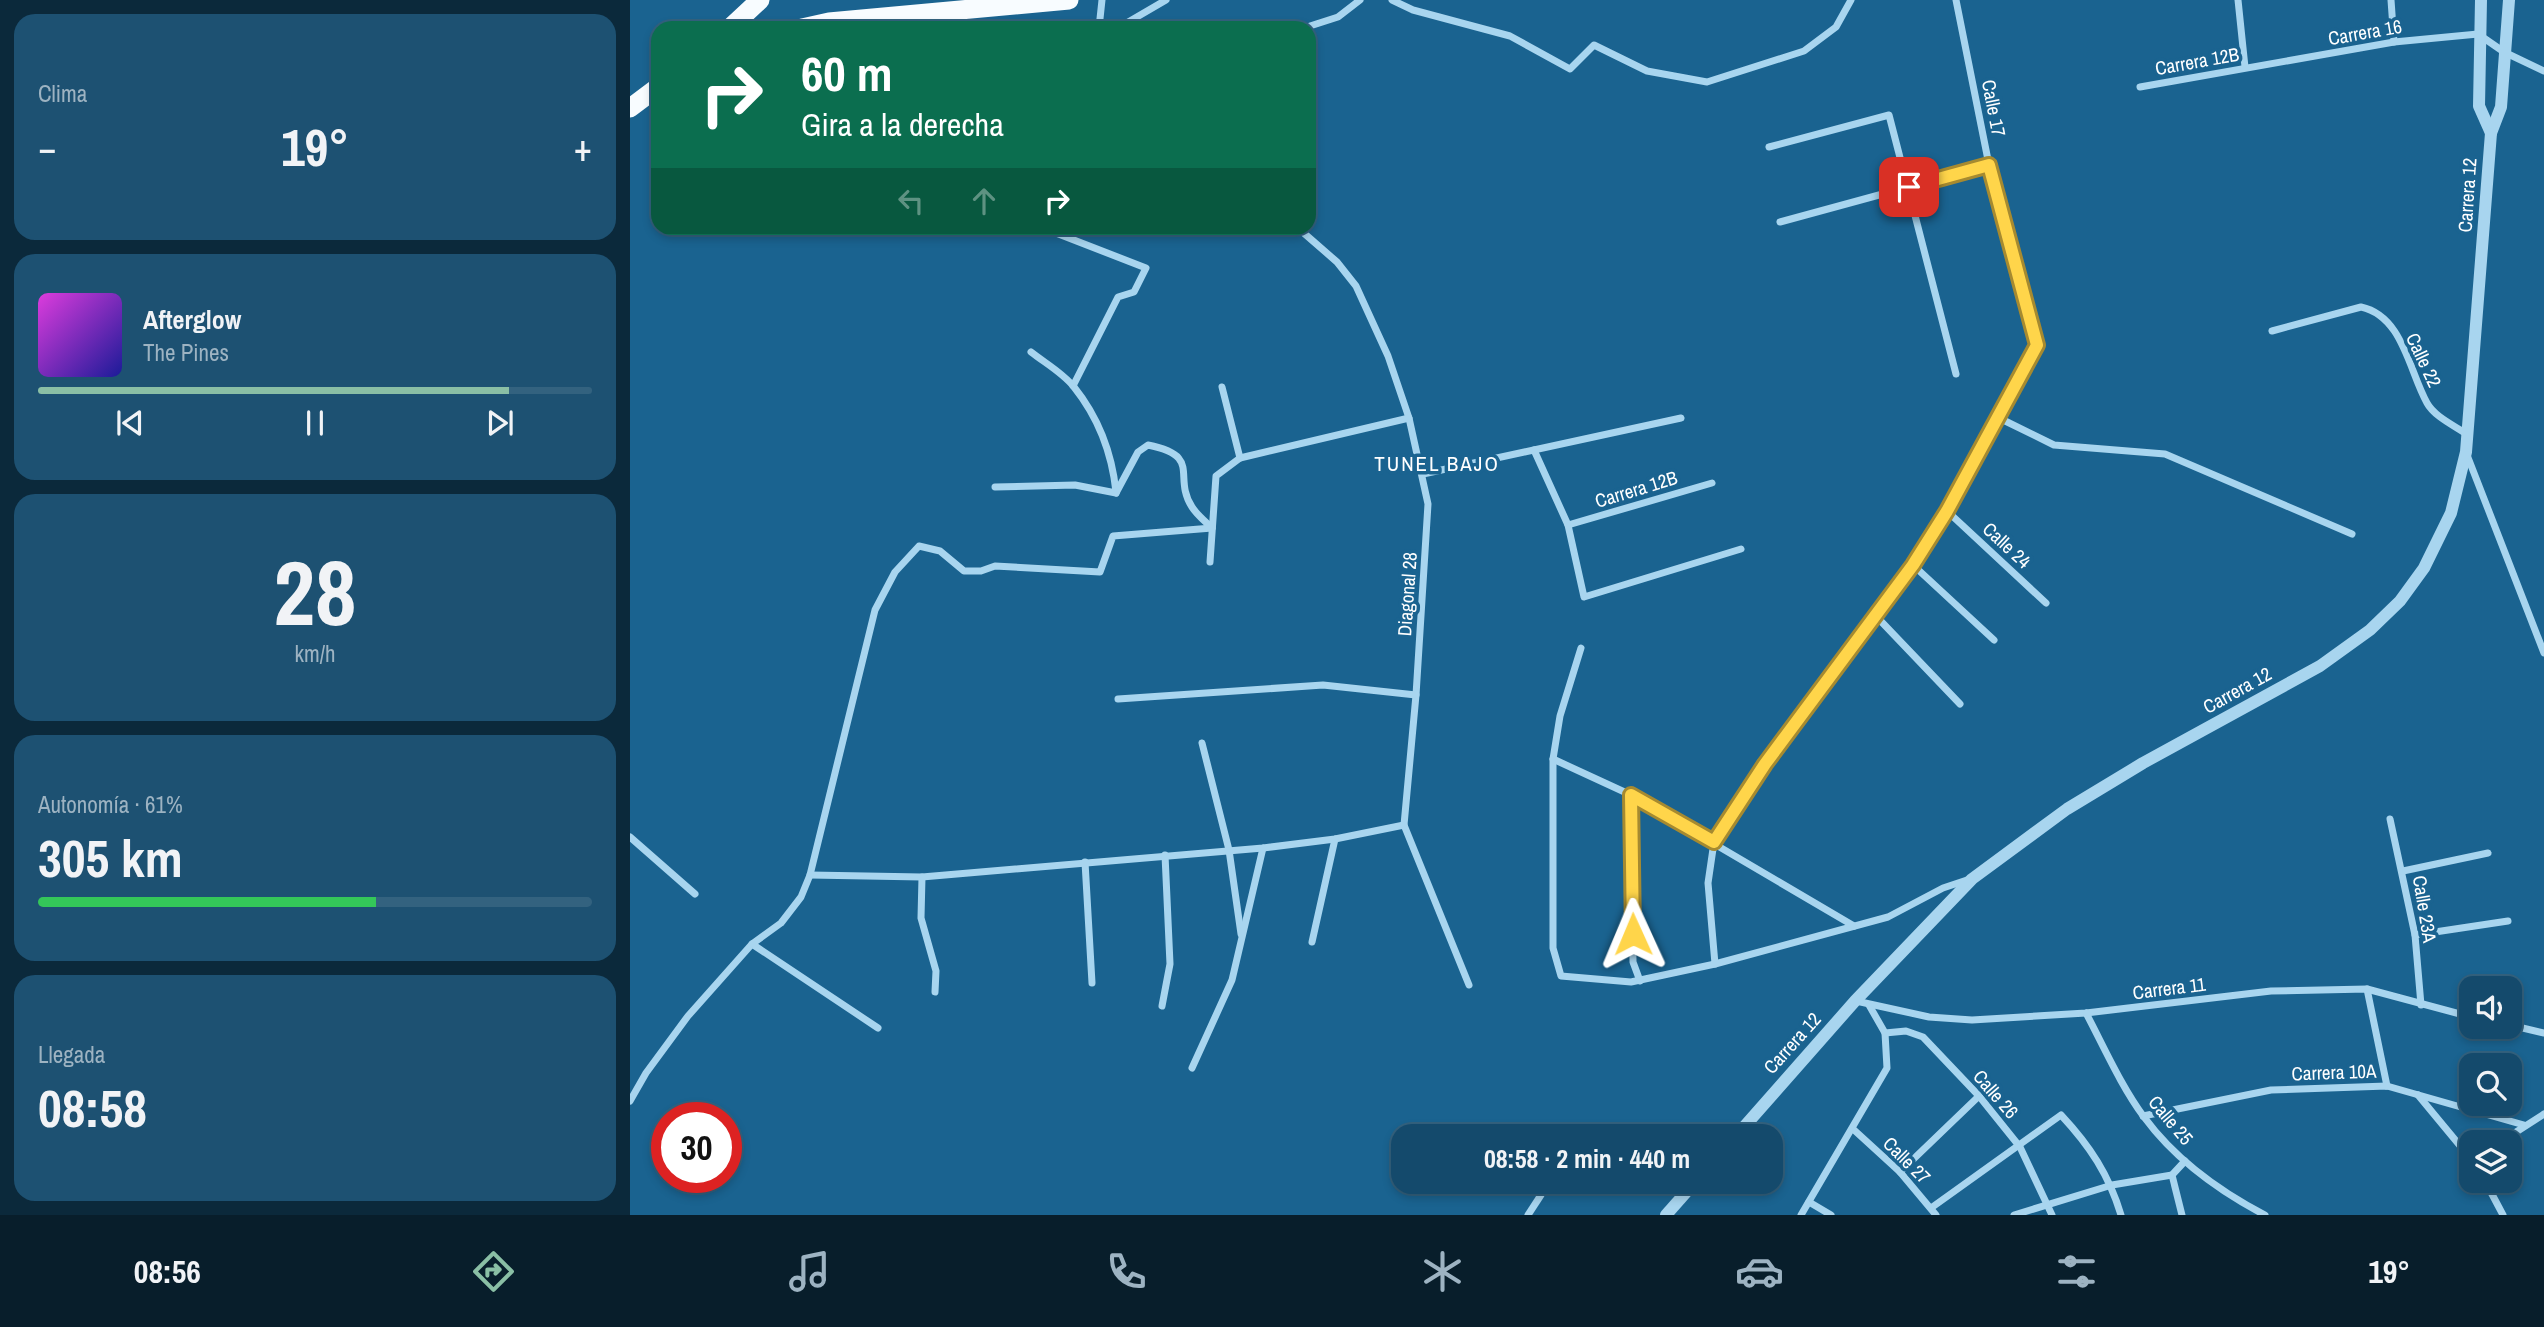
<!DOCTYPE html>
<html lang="es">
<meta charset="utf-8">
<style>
:root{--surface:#144a6c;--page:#1d5172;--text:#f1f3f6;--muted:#9db3c2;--line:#33627f;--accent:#8abfa5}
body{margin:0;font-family:"Archivo Narrow",sans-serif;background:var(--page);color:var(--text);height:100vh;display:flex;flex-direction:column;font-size:26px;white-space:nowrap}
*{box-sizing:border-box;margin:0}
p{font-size:23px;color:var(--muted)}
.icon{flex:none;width:38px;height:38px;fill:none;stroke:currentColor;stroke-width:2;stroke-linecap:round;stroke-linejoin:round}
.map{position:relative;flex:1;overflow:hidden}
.sheet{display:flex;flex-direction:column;gap:14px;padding:14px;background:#0b293b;width:630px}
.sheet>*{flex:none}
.guide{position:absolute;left:21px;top:21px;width:665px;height:214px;border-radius:21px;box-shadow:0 4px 10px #0003,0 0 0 2px var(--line);background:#0b6e4f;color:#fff;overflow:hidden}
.fabs{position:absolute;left:1829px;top:976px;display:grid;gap:14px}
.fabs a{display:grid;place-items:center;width:63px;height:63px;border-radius:14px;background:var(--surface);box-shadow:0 4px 10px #0003,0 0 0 2px var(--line);font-size:35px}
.speed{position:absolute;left:21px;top:1102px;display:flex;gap:14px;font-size:35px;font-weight:700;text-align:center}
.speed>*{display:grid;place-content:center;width:91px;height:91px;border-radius:50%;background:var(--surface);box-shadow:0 4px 10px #0003,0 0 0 2px var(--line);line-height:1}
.speed .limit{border:10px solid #d22;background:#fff;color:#111}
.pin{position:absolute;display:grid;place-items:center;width:60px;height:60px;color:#fff;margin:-30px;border-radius:14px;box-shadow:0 4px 10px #0006}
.me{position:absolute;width:77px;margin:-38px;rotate:359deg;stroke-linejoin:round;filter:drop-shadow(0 0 5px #0008)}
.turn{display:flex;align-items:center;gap:24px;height:147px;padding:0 35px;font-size:32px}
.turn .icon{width:91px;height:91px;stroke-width:2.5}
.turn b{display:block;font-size:49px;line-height:60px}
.lanes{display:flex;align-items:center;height:66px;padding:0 35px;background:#0003;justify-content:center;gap:35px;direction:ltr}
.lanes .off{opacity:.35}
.big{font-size:52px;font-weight:800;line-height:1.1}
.sheet .card{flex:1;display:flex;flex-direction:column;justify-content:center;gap:10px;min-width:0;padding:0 24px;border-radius:21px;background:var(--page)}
.sheet .dial{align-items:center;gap:0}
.dial b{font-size:91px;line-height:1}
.song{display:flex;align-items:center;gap:21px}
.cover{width:84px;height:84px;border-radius:10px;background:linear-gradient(135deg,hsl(300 70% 55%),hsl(240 70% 35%))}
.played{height:7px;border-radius:4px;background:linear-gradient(90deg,var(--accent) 85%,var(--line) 85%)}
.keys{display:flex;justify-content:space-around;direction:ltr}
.heat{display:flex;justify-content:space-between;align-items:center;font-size:38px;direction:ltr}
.charge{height:10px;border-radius:5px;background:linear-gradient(90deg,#34c759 61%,var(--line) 0)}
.trip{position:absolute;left:761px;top:1124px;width:392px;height:70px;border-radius:21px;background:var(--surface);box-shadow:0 4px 10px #0003,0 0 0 2px var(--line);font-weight:800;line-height:70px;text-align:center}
.menu{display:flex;height:112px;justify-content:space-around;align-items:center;background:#081e2b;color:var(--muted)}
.menu .icon{width:49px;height:49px}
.menu .selected{color:var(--accent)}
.menu b{font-size:32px;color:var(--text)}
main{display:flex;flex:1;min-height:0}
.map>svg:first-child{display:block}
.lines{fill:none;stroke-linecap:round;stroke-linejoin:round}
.minor{stroke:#a8d5ef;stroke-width:7}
.tertiary{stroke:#a8d5ef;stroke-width:12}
.trunk{stroke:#f8fcff;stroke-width:19}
.route-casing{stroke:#a68a30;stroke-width:18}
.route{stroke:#ffd54a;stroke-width:12}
.labels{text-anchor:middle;stroke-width:7;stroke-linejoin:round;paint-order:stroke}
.street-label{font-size:19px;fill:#fff;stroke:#1a6390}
.neighbourhood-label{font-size:21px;letter-spacing:2px;fill:#fff;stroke:#1a6390}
</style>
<main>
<section class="sheet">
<div class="card"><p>Clima</p>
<div class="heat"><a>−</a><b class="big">19°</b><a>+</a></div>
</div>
<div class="card">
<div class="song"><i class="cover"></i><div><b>Afterglow</b><p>The Pines</p></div></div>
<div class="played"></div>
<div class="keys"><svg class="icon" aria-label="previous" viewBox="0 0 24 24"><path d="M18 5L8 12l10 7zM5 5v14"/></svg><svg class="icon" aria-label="pause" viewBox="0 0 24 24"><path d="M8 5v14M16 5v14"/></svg><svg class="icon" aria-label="next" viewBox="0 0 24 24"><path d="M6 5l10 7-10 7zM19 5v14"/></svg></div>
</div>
<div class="card dial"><b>28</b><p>km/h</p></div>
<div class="card"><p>Autonomía · 61%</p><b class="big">305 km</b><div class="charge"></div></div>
<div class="card"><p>Llegada</p><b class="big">08:58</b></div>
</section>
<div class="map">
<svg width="1914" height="1215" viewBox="0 0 1914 1215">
<rect width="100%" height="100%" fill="#1a6390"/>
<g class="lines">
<g class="minor">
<path d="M762 0 783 10 880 36 940 69 964 45 1017 71 1077 82 1174 51 1206 27 1221 0"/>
<path d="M1608 0 1615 67"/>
<path d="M1761 0 1764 42"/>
<path d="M680 26 708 17 730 0"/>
<path d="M469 28 472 0"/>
<path d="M488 28 536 0"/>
<path d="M1510 87 1764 42 1848 34 1874 52 1914 71"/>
<path d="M1139 147 1259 115 1326 374"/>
<path d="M1150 222 1359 165"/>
<path d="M413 228 516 268 504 292 488 297 443 386"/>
<path d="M668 228 707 262 726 286 758 356 779 418 798 504 786 695 774 825 839 985"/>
<path d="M1642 331 1731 307C1773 316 1779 371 1797 403 1804 416 1823 425 1835 433"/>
<path d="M401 352C415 363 433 373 444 387 468 417 482 454 486 492"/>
<path d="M592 387 610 458"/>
<path d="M1365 416 1424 445 1535 454 1722 534"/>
<path d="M904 450 938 525 954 597 1111 549"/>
<path d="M1837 455 1914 653"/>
<path d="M793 474 1051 418"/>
<path d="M365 487 445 485 486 493"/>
<path d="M486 493 508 452 518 445C573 456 542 476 562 507 567 515 576 522 582 528"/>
<path d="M1317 511 1416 603"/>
<path d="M938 525 1082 483"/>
<path d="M580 562 586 476 610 458 779 418"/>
<path d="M1283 565 1364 640"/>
<path d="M1245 615 1330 704"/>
<path d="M951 648 930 716 923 759V948L931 976 1001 982 1085 964 1258 917 1313 888 1337 880"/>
<path d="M488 699 693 685 786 695"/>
<path d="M572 743 599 850 611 934"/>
<path d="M923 759 1001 795 1224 926"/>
<path d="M1001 795 1003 962 1010 981"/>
<path d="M1760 819 1785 935 1791 1005"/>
<path d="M0 837 65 894"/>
<path d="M455 862 462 983"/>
<path d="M1773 871 1858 853"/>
<path d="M180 875 292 877 633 848 705 839 774 825"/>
<path d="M292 877 291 918 306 971 305 992"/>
<path d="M1785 935 1878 921"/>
<path d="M682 942 705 839"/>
<path d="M122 944 248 1028"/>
<path d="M1085 964 1078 883 1084 842 1135 764 1283 565 1317 511 1407 345 1359 165 1326 0"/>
<path d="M1737 989 1757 1086"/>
<path d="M1226 1001 1299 1017 1342 1020 1456 1013 1641 991 1737 989 1841 1017"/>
<path d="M532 1006 540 964 535 855"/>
<path d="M1456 1013C1474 1047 1491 1086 1514 1117 1545 1159 1589 1191 1635 1215"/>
<path d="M1880 1025 1914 1033"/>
<path d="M1255 1033 1276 1031 1293 1037 1349 1096 1390 1147 1422 1215"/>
<path d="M562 1068 602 980 633 848"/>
<path d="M1788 1095 1841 1159"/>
<path d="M0 1101 16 1073 58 1016 122 944 151 923 171 897 180 875 245 610 265 572 289 546 310 551 334 571H351L365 566 470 572 483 536 582 528"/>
<path d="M1513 1116 1641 1090 1757 1086 1894 1125"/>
<path d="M1223 1129 1270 1172 1306 1215"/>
<path d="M1869 1143 1914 1114"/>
<path d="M1270 1172 1349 1096"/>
<path d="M1542 1175 1552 1215"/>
<path d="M1855 1181 1873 1215"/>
<path d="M1179 1202 1201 1215"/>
<path d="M1301 1208 1431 1115C1460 1146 1479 1175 1491 1215"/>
<path d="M898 1215 911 1195"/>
<path d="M1171 1215 1257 1068 1255 1033 1239 1005"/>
<path d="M1384 1215 1482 1185 1542 1175 1555 1161"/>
</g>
<g class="tertiary">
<path d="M1851 0 1849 106 1861 133"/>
<path d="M1106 1136 1225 1001 1342 879 1437 809 1513 763 1690 666 1740 630 1770 601 1794 568 1821 513 1836 452 1861 133 1871 107 1879 0"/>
<path d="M1036 1215 1066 1181"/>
</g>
<g class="trunk">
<path d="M100 28 130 0"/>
<path d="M172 28 199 22 439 0"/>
<path d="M0 108 28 87"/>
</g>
</g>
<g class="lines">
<defs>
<path id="route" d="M1003 934 1001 795 1084 842 1135 764 1283 565 1317 511 1407 345 1359 165 1279 187"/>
</defs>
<use href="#route" class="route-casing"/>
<use href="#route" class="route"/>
</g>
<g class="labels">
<g class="street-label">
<text transform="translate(1735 32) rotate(-10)" y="7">Carrera 16</text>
<text transform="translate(1567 61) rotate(-10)" y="7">Carrera 12B</text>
<text transform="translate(1364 108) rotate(79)" y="7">Calle 17</text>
<text transform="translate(1837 195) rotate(-86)" y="7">Carrera 12</text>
<text transform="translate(1794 360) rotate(65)" y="7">Calle 22</text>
<text transform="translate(1006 489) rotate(-17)" y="7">Carrera 12B</text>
<text transform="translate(1377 545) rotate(43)" y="7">Calle 24</text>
<text transform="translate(777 594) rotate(-86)" y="7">Diagonal 28</text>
<text transform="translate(1607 690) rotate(-29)" y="7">Carrera 12</text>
<text transform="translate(1795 909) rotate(81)" y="7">Calle 23A</text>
<text transform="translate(1539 988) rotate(-7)" y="7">Carrera 11</text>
<text transform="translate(1162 1043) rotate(-48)" y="7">Carrera 12</text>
<text transform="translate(1704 1072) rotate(-2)" y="7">Carrera 10A</text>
<text transform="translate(1366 1094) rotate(49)" y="7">Calle 26</text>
<text transform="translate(1541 1120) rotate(50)" y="7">Calle 25</text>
<text transform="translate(1277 1160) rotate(45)" y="7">Calle 27</text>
</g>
<g class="neighbourhood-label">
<text x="807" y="471">TUNEL BAJO</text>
</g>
</g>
</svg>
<div class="fabs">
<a><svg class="icon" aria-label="sound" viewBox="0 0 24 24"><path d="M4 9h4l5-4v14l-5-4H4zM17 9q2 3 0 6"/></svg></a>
<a><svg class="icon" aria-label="search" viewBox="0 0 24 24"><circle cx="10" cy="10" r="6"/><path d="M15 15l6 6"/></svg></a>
<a><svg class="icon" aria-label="layers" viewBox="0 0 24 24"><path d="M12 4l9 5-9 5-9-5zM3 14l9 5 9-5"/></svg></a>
</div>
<div class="speed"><div class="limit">30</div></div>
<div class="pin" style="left:1279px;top:187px;background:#d93025"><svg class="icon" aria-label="arrive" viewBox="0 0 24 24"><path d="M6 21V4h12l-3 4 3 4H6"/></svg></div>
<svg class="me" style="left:1003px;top:934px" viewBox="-20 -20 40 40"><path d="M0-17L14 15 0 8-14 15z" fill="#ffd54a" stroke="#fff" stroke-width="4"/></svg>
<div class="trip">08:58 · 2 min · 440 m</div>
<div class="guide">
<div class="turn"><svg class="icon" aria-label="right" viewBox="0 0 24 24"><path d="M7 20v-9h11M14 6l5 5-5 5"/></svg><div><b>60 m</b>Gira a la derecha</div></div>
<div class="lanes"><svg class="icon off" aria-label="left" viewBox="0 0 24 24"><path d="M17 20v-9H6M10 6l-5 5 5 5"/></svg><svg class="icon off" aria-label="ahead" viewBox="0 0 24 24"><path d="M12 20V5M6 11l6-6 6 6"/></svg><svg class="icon" aria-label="right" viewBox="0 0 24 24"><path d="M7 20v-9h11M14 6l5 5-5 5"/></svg></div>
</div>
</div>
</main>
<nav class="menu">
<b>08:56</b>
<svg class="icon selected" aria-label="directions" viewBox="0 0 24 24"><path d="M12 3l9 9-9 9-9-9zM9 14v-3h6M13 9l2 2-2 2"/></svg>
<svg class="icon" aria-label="music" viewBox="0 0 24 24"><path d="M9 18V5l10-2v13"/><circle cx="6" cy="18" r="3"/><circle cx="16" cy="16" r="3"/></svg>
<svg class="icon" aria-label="phone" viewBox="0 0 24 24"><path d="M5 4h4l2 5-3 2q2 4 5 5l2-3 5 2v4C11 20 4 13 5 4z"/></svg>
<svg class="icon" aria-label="climate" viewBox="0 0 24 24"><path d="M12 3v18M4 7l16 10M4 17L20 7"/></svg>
<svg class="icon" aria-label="car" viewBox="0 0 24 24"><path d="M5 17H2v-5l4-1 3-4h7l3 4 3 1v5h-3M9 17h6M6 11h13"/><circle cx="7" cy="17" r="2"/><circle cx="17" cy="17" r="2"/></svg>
<svg class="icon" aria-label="filters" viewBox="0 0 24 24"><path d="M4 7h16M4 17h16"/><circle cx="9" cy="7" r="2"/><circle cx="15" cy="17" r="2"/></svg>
<b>19°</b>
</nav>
